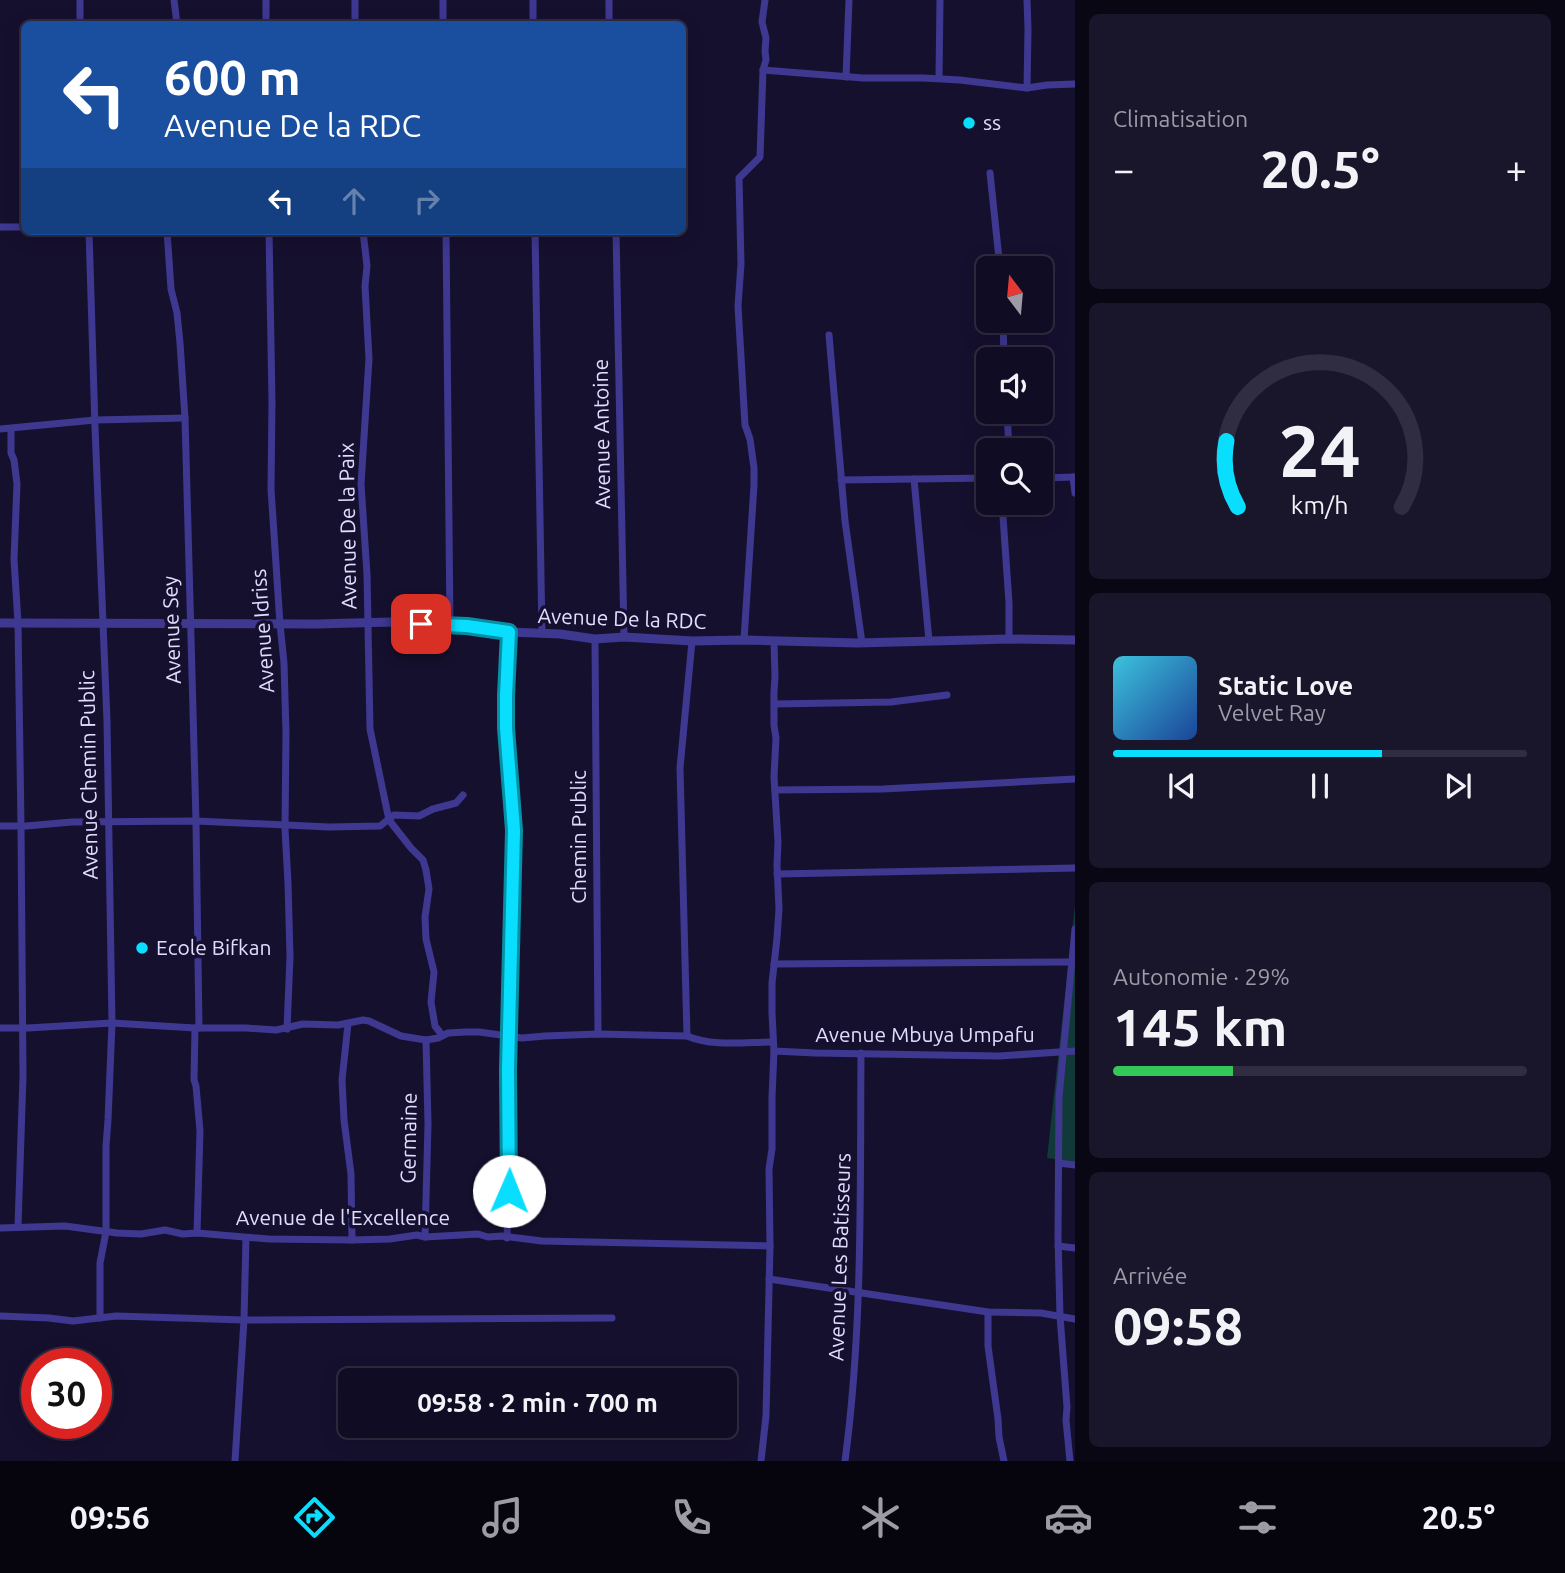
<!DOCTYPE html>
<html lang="fr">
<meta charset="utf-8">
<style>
:root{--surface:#100c23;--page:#19152b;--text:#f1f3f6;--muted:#9c9ba6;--line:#302c41;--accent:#09deff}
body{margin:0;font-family:Ubuntu,sans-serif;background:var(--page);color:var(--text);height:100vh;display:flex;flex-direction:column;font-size:26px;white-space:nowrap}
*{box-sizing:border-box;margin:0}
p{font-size:23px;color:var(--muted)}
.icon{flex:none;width:38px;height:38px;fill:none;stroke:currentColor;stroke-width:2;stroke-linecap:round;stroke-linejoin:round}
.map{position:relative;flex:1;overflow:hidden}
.details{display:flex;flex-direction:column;gap:14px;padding:14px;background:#090713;width:490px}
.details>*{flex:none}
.hud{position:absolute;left:21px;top:21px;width:665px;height:214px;border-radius:10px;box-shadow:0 4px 18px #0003,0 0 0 2px var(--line);background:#1a4fa0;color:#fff;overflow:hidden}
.needle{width:46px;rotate:344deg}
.buttons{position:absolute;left:976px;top:256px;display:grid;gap:14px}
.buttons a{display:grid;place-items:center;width:77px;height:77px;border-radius:10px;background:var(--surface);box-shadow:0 4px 18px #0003,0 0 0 2px var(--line);font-size:35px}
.speed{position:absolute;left:21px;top:1348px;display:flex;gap:14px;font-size:35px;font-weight:700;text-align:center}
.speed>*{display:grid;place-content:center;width:91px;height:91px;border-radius:50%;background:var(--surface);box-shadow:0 4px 18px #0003,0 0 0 2px var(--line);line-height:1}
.speed .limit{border:10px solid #d22;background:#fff;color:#111}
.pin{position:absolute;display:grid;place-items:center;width:60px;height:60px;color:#fff;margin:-30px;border-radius:14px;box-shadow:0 4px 10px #0006}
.me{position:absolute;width:77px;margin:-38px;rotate:1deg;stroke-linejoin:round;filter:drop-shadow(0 0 5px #0008)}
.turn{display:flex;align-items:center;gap:24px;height:147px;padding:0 28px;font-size:32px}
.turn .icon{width:91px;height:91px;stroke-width:2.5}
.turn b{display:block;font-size:49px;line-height:60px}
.lanes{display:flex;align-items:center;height:66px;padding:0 28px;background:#0003;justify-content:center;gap:35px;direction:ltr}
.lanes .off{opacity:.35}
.big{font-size:52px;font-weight:600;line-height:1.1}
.details .card{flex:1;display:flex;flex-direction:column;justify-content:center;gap:10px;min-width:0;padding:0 24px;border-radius:10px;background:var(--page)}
.details .dial{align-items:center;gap:0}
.dial svg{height:182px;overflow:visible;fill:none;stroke:var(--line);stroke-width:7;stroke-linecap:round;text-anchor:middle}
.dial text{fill:var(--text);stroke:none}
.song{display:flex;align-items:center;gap:21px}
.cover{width:84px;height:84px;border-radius:10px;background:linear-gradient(135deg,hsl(190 70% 55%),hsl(220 70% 35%))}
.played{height:7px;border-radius:4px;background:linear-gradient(90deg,var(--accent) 65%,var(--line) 65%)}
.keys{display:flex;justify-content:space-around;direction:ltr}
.heat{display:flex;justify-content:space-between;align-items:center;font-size:38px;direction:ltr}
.charge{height:10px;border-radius:5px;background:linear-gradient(90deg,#34c759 29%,var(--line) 0)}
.trip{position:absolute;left:338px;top:1368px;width:399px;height:70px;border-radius:10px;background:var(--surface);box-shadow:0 4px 18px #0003,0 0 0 2px var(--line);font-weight:600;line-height:70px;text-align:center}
.dock{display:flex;height:112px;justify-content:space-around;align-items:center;background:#06050e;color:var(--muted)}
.dock .icon{width:49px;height:49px}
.dock .current{color:var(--accent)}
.dock b{font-size:32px;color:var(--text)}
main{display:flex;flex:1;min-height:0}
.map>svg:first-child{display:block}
.green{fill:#123939}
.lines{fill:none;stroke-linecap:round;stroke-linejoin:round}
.minor{stroke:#3e3891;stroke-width:7}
.tertiary{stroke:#3e3891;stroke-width:9}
.route-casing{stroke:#0690a6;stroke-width:18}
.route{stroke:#09deff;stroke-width:12}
.poi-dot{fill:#09deff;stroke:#16102f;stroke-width:2.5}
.labels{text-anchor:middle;stroke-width:7;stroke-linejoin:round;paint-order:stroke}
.poi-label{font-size:21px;fill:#e2ddff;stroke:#16102f;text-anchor:start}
.street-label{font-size:21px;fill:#e2ddff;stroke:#16102f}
</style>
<main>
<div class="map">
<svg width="1075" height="1461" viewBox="0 0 1075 1461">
<rect width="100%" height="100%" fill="#16102f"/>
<path class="green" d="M1075 905V1162L1047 1158Z"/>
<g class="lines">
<g class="minor">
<path d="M174 0 177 24"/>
<path d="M266 0V24"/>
<path d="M443 0V24"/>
<path d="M533 0V24"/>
<path d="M609 0V24"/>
<path d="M1027 0 1028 29 1027 88"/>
<path d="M80 24V0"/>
<path d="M355 24V0"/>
<path d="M763 70 863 78H923L960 80 1027 88 1047 85 1075 84"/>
<path d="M846 77 849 0"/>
<path d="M939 78 940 0"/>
<path d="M990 173 1000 268"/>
<path d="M0 227H24"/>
<path d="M89 231 95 427 107 721 112 1023 108 1120 106 1146V1232L100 1263V1318"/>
<path d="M167 231 171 289 177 313 180 343 185 418 196 821 199 1028"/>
<path d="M269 231 272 402 271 489 280 624 284 663 286 733 285 829 288 883 290 957 287 1029"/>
<path d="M363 231 367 266 365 286 369 359 361 484 367 574 370 729 389 820 411 848 423 860 426 870 429 889 425 917 426 939 434 972 431 1002 435 1026 442 1035"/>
<path d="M446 231 450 626"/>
<path d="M535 231 542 634"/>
<path d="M616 231 624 637"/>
<path d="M1003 320 1004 359"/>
<path d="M829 335 845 521 862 643"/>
<path d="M1007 411 1009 450"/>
<path d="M0 429 95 420 185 418"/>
<path d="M11 429V453L14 460 17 484 14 559 18 623 21 826 23 1076 18 1226"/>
<path d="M1073 477 1075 493"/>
<path d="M1041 478 1075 477"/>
<path d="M914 479 929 641"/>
<path d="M841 480 989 478"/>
<path d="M1002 502 1009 603V639"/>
<path d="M595 639 598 1034"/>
<path d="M744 640 754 485V468L750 439 745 425 738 306 741 264 739 178 760 157 763 70 766 60 765 51 766 38 762 22 765 0"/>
<path d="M774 704 891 702 947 695"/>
<path d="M775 790 883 789 1075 779"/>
<path d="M0 826H26L72 822 196 821 329 827 380 826 394 815 419 816 433 809 456 803 463 795"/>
<path d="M777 874 1075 868"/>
<path d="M774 964 1071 962"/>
<path d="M348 1024 342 1080 344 1120 351 1174 352 1240"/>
<path d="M0 1028H28L112 1023 195 1028H246L276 1030 303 1024 338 1025 363 1020 369 1021 401 1036 426 1040 438 1038 448 1033 465 1032H479L522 1038 545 1036 598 1034 687 1036C713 1047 745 1042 773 1042"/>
<path d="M195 1028 194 1080 196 1086 200 1131 197 1233"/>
<path d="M687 1036 680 768 692 641"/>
<path d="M774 1051 815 1053 999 1056 1075 1051"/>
<path d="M1059 1163 1075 1165"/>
<path d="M0 1228 65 1226 117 1233 141 1234 165 1230 183 1234 197 1233 269 1239 352 1240 390 1239 417 1235 425 1237 478 1234 488 1237 502 1236 542 1241 770 1246"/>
<path d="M425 1237 428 1124 426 1040"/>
<path d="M507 1238 509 1167 508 1070 514 830 507 728 506 696 509 632"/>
<path d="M1058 1246 1075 1248"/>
<path d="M769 1279 988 1312 1041 1313 1075 1319"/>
<path d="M988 1312V1346L998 1419 999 1437 1004 1461"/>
<path d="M0 1316 49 1318 73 1321 116 1316 244 1320 612 1318"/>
<path d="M235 1461 244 1320 246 1238"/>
<path d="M761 1461 766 1416 770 1246 769 1169 772 1149V1097L774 1051 772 1013V983L777 938 779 909 777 865 778 842 774 777 776 738 774 725V692L775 677 774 641"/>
<path d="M845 1461C863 1326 860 1189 861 1053"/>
<path d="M1070 1461 1066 1420 1067 1407 1060 1316 1058 1237 1059 1097 1075 929"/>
</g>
<path class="tertiary" d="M0 623 316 624 391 622 467 626 509 632 560 634 595 639 624 637 692 641 744 640 857 643 1009 639 1075 640"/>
</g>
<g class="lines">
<defs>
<path id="route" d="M421 624 467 626 509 632 506 696V728L514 830 508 1070 509 1191"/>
</defs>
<use href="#route" class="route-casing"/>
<use href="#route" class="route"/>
</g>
<g class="poi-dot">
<circle cx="969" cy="123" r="7"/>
<circle cx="142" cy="948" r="7"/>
</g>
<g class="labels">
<g class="poi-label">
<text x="983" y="130">ss</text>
<text x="156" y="955">Ecole Bifkan</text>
</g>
<g class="street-label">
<text transform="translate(602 434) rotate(-91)" y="7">Avenue Antoine</text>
<text transform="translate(348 526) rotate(-91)" y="7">Avenue De la Paix</text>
<text transform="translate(622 619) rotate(2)" y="7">Avenue De la RDC</text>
<text transform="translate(172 630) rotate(-92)" y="7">Avenue Sey</text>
<text transform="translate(263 631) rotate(-94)" y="7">Avenue Idriss</text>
<text transform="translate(89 775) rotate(-91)" y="7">Avenue Chemin Public</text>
<text transform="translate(579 837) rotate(-90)" y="7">Chemin Public</text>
<text x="925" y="1042">Avenue Mbuya Umpafu</text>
<text transform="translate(409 1138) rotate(-89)" y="7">Germaine</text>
<text x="343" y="1225">Avenue de l'Excellence</text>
<text transform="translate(840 1257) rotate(-88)" y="7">Avenue Les Batisseurs</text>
</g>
</g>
</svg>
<div class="buttons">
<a><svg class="needle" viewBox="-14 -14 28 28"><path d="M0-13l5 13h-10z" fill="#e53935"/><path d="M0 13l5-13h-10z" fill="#9c9ba6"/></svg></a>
<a><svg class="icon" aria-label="sound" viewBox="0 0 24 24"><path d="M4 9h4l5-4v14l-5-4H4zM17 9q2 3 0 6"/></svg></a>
<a><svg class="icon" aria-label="search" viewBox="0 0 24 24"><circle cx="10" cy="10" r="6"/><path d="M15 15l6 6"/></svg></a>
</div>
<div class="speed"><div class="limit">30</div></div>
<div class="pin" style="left:421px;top:624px;background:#d93025"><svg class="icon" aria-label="arrive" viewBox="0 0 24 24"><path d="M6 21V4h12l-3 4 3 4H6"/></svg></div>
<svg class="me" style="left:509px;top:1191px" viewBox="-20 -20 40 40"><circle r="19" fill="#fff"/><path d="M0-13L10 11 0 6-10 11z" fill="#09deff"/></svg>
<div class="trip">09:58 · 2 min · 700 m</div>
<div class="hud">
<div class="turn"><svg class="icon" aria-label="left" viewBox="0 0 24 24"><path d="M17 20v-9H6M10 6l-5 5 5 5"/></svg><div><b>600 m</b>Avenue De la RDC</div></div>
<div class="lanes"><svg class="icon" aria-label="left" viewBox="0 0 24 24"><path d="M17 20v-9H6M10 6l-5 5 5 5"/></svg><svg class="icon off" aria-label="ahead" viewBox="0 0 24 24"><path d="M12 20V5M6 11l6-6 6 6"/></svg><svg class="icon off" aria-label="right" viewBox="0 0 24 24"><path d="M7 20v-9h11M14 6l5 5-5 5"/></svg></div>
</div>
</div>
<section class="details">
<div class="card"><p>Climatisation</p>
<div class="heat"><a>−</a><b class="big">20.5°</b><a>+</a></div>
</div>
<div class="card dial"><svg viewBox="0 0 100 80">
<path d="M14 69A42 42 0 1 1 86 69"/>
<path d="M14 69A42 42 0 0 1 9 40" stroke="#09deff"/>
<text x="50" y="56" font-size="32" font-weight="700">24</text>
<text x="50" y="72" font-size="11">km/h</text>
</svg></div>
<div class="card">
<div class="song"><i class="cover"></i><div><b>Static Love</b><p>Velvet Ray</p></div></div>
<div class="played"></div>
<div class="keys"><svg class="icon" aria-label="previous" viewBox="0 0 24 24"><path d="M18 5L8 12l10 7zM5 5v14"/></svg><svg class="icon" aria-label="pause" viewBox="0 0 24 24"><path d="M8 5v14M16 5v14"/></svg><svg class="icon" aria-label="next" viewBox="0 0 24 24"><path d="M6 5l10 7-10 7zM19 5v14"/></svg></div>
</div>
<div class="card"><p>Autonomie · 29%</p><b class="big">145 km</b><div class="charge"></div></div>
<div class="card"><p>Arrivée</p><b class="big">09:58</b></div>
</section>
</main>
<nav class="dock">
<b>09:56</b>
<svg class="icon current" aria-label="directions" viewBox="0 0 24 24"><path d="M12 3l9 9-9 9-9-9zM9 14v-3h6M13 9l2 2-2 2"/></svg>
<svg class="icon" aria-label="music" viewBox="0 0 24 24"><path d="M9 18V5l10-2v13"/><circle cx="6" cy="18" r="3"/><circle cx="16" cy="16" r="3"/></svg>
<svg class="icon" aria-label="phone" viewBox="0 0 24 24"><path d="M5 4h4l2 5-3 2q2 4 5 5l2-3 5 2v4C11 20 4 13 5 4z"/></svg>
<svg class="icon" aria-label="climate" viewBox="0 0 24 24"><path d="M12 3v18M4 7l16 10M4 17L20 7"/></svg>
<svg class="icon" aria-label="car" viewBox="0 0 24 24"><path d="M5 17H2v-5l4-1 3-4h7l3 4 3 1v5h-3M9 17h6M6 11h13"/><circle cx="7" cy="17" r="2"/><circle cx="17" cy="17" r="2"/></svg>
<svg class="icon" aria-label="filters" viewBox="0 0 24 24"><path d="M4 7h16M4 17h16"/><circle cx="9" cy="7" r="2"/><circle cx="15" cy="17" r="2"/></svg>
<b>20.5°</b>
</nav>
